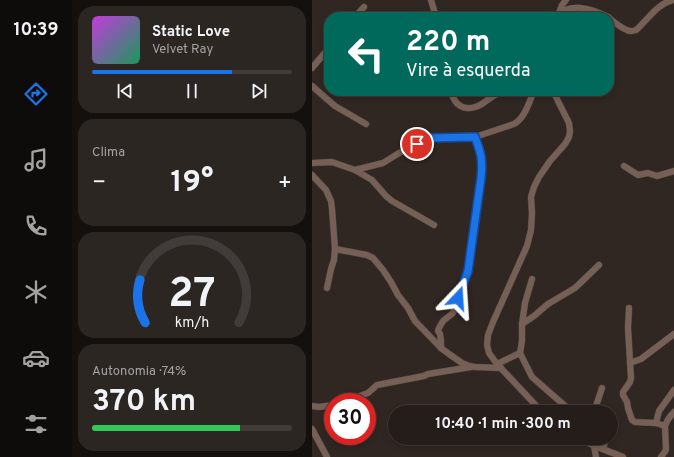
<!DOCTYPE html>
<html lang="pt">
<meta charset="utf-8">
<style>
:root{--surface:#241d1a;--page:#2c2623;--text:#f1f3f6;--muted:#a3a2a2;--line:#413b39;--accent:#1a73e8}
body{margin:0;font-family:Overpass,sans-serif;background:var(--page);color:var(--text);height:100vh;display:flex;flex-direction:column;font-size:15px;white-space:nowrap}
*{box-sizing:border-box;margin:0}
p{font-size:13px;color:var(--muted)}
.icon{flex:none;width:22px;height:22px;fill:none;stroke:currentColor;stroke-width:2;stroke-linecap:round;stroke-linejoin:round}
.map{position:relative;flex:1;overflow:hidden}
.panel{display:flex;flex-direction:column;gap:6px;padding:6px;background:#14100e;width:240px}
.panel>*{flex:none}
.guide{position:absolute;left:12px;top:12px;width:290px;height:84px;border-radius:16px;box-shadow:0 2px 6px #0003,0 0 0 1px var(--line);background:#00695c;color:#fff;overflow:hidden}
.speed{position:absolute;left:12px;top:393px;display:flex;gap:8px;font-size:20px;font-weight:700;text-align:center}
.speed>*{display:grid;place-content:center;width:52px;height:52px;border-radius:50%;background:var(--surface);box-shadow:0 2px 6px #0003,0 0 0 1px var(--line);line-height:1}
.speed .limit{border:6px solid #d22;background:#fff;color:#111}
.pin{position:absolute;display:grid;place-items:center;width:34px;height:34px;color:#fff;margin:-17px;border:2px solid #fff;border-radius:50%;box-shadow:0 1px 4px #0007}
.me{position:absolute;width:44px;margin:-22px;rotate:20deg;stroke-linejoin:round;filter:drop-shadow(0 0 3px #0008)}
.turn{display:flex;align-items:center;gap:14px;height:84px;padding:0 16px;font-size:18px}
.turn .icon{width:52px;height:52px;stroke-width:2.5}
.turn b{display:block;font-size:28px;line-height:34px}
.big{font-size:30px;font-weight:700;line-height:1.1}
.panel .card{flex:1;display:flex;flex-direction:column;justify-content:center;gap:6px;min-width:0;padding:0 14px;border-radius:16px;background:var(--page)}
.panel .dial{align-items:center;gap:0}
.dial svg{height:104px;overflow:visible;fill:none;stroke:var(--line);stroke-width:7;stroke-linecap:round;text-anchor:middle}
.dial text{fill:var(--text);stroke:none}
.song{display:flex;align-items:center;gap:12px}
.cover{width:48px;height:48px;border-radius:6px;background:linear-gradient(135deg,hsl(290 70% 55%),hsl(150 70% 35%))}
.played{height:4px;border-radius:2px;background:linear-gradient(90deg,var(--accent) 70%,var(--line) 70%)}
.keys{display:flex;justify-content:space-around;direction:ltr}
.heat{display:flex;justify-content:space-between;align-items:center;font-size:22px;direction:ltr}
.charge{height:6px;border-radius:3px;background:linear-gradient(90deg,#34c759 74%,var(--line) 0)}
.trip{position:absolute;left:76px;top:405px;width:230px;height:40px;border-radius:20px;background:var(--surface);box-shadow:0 2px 6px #0003,0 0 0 1px var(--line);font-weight:700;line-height:40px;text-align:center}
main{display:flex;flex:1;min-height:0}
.dock{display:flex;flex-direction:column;width:72px;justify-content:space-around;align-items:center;background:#0e0c0a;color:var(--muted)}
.dock .icon{width:28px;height:28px}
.dock .active{color:var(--accent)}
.dock b{font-size:18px;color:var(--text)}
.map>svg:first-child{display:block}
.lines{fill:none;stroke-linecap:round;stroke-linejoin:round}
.minor-casing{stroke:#4b423e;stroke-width:7}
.minor{stroke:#766056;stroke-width:6}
.route-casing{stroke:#114b97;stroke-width:10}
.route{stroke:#1a73e8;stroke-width:7}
</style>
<main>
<nav class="dock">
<b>10:39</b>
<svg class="icon active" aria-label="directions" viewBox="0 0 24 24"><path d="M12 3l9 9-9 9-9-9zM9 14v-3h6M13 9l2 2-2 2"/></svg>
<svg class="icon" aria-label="music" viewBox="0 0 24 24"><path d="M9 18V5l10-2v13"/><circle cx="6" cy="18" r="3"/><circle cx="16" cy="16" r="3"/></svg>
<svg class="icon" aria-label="phone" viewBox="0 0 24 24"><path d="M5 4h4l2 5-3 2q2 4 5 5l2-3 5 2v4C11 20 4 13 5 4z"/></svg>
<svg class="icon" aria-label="climate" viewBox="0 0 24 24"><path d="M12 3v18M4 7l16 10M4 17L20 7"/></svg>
<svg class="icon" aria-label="car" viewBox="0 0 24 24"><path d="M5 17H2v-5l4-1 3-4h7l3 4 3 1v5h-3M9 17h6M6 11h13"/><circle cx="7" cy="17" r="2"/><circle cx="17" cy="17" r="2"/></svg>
<svg class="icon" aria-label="filters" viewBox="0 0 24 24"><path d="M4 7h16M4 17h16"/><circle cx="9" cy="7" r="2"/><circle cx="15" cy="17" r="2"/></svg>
</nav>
<section class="panel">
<div class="card">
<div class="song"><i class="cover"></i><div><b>Static Love</b><p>Velvet Ray</p></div></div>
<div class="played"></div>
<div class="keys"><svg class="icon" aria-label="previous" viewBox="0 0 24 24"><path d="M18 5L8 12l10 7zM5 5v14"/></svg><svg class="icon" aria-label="pause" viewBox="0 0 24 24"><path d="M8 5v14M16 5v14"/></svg><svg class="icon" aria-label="next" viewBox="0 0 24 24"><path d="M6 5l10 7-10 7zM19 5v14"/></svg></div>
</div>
<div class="card"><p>Clima</p>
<div class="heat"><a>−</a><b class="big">19°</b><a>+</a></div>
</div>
<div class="card dial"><svg viewBox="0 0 100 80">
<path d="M14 69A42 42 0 1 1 86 69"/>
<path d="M14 69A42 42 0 0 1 10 36" stroke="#1a73e8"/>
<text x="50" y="56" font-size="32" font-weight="700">27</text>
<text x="50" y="72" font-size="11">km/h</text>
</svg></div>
<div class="card"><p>Autonomia · 74%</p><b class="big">370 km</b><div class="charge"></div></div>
</section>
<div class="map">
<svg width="362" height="457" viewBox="0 0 362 457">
<rect width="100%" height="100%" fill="#302723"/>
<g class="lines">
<defs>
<g id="minor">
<path d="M119 0 124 17"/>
<path d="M247 13 250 5 254 0"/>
<path d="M43 17 52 7"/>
<path d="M242 17C259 2 278 8 296 17"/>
<path d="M297 18C302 22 309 28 315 30 318 32 321 31 324 30 327 28 329 25 331 23 340 14 348 3 361 0"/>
<path d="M0 68 17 48"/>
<path d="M0 86 23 106 54 124"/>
<path d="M139 91C142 105 152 112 166 106 173 103 178 97 185 94 189 93 193 92 197 91"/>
<path d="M0 163 20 162 43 170 60 180 74 196 80 201 122 225"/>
<path d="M312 166 326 175 336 173 345 176 362 171"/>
<path d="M43 170 71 163 87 153 119 138 163 137 202 124C213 118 217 102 222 91"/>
<path d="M0 175 14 190 19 201 20 209 23 249 22 260 19 269 15 288"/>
<path d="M23 249 55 255 61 258 71 270 79 282 86 295 96 308 103 321 129 348 137 354 150 363 157 366 163 367 189 368"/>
<path d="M317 308 316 328 319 378 318 382 311 392V395L315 402 316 408 320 420 323 422 344 423 353 426"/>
<path d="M210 324 222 316 236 304 263 288 287 265"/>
<path d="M129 348V341L128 334 126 331 127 328 131 321 141 313 156 271 168 191 171 165 169 152 163 137"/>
<path d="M208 353 220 377 260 412"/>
<path d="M318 363 329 359 362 334"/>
<path d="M185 364 208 353 210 341V324L213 303 220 279"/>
<path d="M31 402 56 393 65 385 112 376 116 374 159 367"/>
<path d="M0 406 7 407 21 405"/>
<path d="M230 412 185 364 177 353 175 345 176 335 181 322 215 246 219 230 220 213 219 197 222 187 227 177 238 161 253 144 257 137 258 131 257 123 243 95 238 91"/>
<path d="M282 412 290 388"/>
<path d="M344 423 347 411 362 390"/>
<path d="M0 429 15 457"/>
<path d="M266 438C281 446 296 451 311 457"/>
<path d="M282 446 284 457"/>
<path d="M291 449 294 438"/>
<path d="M349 457 352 453 354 450 353 426C355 420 358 416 362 412"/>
</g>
</defs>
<use href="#minor" class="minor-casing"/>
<use href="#minor" class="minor"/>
</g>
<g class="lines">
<defs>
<path id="route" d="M105 144 119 138 163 137C169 153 171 160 169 178L156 271 146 298"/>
</defs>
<use href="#route" class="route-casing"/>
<use href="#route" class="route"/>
</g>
</svg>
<div class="speed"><div class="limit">30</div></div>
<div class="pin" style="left:105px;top:144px;background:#d93025"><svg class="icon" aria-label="arrive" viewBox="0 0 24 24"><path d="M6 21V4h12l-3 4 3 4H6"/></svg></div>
<svg class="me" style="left:146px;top:298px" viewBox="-20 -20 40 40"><path d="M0-17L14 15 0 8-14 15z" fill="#1a73e8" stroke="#fff" stroke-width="4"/></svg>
<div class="trip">10:40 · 1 min · 300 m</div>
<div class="guide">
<div class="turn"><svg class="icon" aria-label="left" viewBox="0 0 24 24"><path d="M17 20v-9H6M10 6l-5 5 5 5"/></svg><div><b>220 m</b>Vire à esquerda</div></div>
</div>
</div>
</main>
